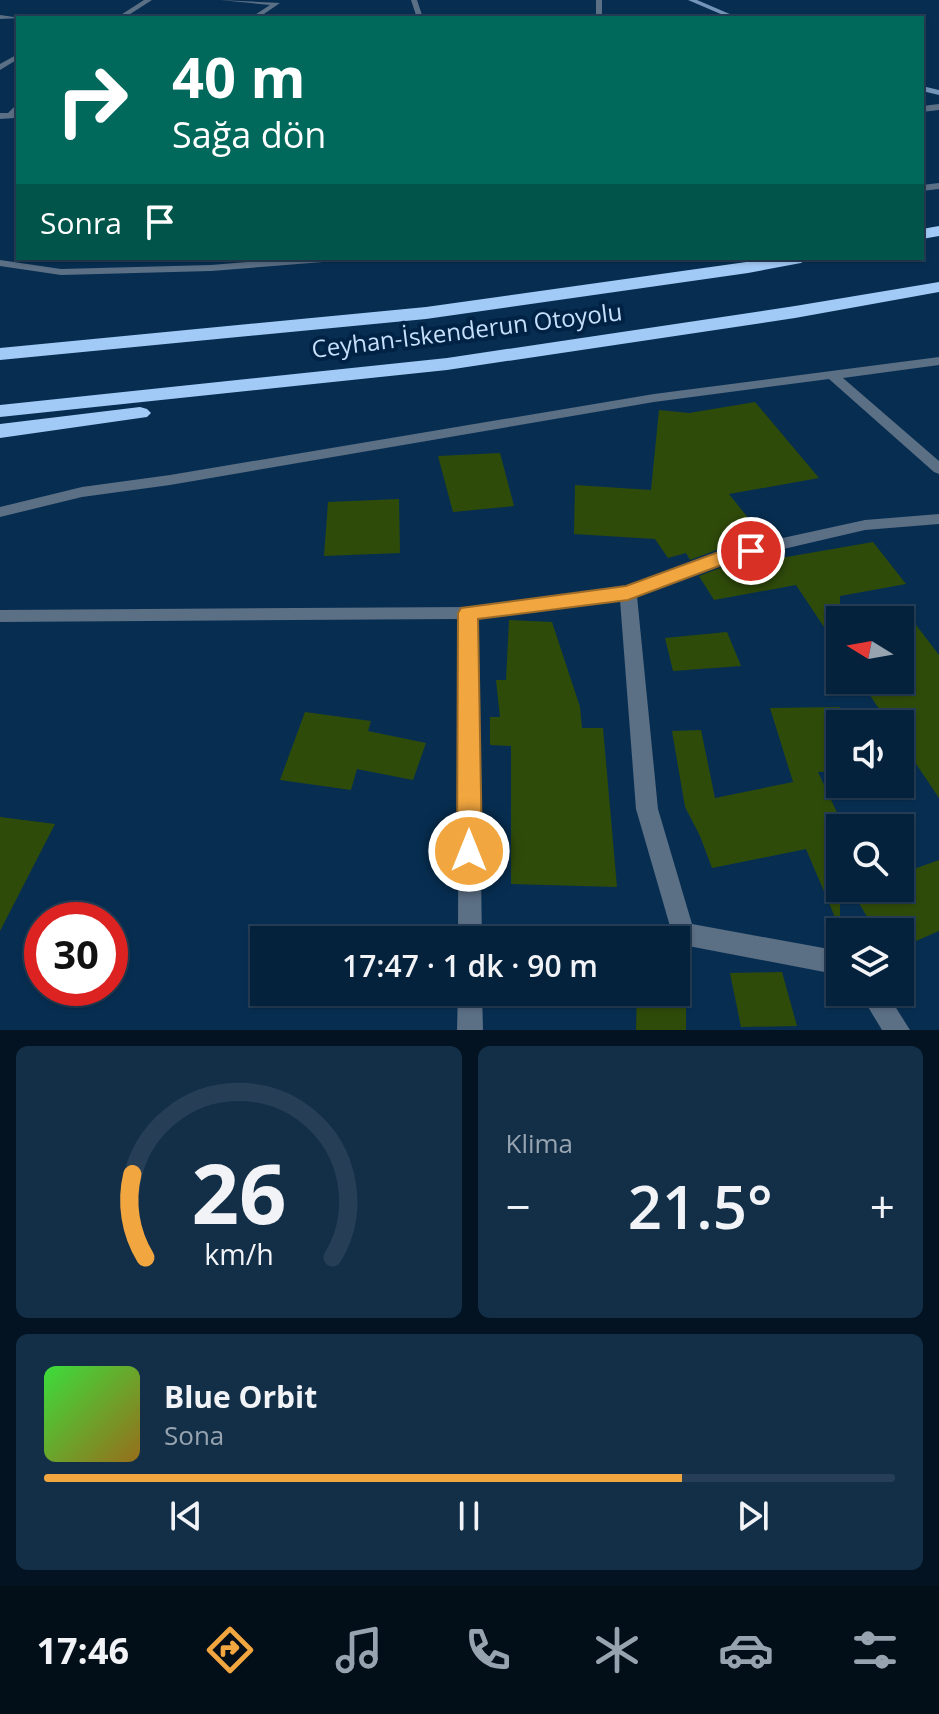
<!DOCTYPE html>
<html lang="tr">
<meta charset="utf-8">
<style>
:root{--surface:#05223d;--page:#132f48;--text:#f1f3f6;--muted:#97a4b0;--line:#263f57;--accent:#f1a63f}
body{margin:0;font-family:"Open Sans",sans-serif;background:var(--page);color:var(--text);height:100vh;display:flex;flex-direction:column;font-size:30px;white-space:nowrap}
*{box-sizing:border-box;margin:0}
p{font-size:26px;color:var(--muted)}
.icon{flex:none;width:44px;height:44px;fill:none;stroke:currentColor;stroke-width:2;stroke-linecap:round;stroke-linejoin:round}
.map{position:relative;height:1030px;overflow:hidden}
.drawer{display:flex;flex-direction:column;gap:16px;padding:16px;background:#031322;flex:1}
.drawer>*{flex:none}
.banner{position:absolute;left:16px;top:16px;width:908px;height:244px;border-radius:0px;box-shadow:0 2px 6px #0004,0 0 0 2px var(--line);background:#00695c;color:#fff;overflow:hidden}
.needle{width:52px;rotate:281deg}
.fabs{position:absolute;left:826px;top:606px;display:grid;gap:16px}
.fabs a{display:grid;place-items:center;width:88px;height:88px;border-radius:0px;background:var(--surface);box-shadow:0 2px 6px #0004,0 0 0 2px var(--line);font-size:40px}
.speed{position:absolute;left:24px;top:902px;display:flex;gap:16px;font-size:40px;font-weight:700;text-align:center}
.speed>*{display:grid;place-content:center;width:104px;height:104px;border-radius:50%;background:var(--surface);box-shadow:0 2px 6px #0004,0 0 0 2px var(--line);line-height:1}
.speed .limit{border:12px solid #d22;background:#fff;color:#111}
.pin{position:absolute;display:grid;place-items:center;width:68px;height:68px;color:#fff;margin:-34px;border:4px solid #fff;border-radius:50%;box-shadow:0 2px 8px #0007}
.me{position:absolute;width:88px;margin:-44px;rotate:0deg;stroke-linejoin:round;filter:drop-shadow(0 0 6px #0008)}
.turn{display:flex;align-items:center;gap:28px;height:168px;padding:0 24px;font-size:36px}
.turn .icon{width:104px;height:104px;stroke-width:2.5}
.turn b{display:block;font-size:56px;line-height:68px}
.then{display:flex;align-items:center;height:76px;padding:0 24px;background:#0003;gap:16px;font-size:30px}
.big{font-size:60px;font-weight:600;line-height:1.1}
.drawer .tile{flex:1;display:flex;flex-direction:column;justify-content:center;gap:12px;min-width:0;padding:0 28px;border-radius:12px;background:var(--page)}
.drawer .dial{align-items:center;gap:0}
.dial svg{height:208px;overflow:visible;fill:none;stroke:var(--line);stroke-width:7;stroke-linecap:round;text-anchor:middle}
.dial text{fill:var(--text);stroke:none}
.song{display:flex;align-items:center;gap:24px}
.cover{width:96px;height:96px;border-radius:12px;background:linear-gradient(135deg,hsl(120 70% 55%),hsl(40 70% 35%))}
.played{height:8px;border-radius:4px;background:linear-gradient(90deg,var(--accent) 75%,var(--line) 75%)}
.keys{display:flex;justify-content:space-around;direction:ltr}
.heat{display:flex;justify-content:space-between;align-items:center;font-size:44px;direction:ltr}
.drawer .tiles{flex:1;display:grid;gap:16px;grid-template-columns:1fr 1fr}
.tile:last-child{grid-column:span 2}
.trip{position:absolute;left:250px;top:926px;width:440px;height:80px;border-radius:0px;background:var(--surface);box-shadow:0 2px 6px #0004,0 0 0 2px var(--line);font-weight:600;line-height:80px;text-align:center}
.menu{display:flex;height:128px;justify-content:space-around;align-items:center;background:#020e18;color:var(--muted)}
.menu .icon{width:56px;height:56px}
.menu .active{color:var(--accent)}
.menu b{font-size:36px;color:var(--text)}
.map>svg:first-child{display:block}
.building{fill:#2f4b0a}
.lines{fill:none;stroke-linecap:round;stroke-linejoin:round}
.street{fill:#5b6f85;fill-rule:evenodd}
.secondary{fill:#7494b8;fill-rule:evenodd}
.highway{fill:#a2caf6;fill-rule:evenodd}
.route{fill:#f1a63f;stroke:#9d6c29;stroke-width:2}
.labels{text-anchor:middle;stroke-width:8;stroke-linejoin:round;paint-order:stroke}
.street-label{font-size:24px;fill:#c6dffb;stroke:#002345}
</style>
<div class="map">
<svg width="939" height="1030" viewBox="0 0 939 1030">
<rect width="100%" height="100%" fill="#072e51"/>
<g class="building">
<path d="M755 402 819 478 729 494 765 539 722 548 690 560 686 553 668 558 655 539 574 534 575 485 651 490 659 410 689 413Z"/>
<path d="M500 453 514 506 453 512 438 456Z"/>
<path d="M399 499 400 553 324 556 328 502Z"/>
<path d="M873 542 906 584 840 596V651L796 585 714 600 699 576 728 565 777 553 781 558Z"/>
<path d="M900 604 939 655V798L900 740V724H889L860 680H900Z"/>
<path d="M509 620 552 622 580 707 582 728H603L617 887 511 884V746L490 745V717H500L496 680H506Z"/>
<path d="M727 632 741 666 673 671 665 638Z"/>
<path d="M840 707V771L818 772 840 819V929L806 849 712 868 700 836 685 807 672 731 701 730 715 798 793 782 770 708Z"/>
<path d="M305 712 371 721 368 731 426 743 413 780 357 769 351 790 280 780Z"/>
<path d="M0 817 55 824 0 931Z"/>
<path d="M939 860V931L900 948V932H876L850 888H900V874Z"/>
<path d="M782 972 797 1026 741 1027 730 973Z"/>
<path d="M637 992H686V1030H636Z"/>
</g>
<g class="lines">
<g class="street">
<path d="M144 0H152L124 18H116Z"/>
<path d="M220 0 280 3 258 18H250L270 5Z"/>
<path d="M411 0H417L423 18H417Z"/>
<rect x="596" y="0" width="6" height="18"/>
<path d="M0 15 21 18 0 19Z"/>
<path d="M18 54V59L0 70V64Z"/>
<path d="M18 103V112L14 118 0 119V113H8Z"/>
<path d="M939 104V110L922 112V106Z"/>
<path d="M939 183V189L922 191V185Z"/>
<path d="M293 258H342L336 261 211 271 61 275 0 266V260L61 269 211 265Z"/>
<path d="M939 357V365L843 378 939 461V474L934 472 829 379 654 402 170 485 82 497 0 517V507L82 487 170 475 654 394Z"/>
<path d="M939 514V524L865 530 727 562 637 596 658 809 692 924 840 951V975L683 945 674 940 636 809 620 600 477 618 482 940H458L459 619 0 622V610L468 607 626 587 723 551 865 520Z"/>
<path d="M458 992H482L483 1030H457Z"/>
<path d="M859 992H886L910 1030H882Z"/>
</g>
<g class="secondary">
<path d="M688 0H697L739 18H730Z"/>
<path d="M922 86 939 90V95L922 91Z"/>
</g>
<g class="highway">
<path d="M939 226V236L922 239V229Z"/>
<path d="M774 258H809L801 263 748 273 426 319 0 360V348L426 307Z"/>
<path d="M939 282V292L795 318 447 370 0 417V405L447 358 795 306Z"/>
<path d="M140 407 147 409 151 413 147 417 0 438V424Z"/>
</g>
</g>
<path class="route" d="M751 544 761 551 758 555 727 563 628 600 478 619 482 851 478 859 469 862 461 859 457 851 458 613 461 608 626 586 716 553Z"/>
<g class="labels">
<g class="street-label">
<text transform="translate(467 331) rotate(-7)" y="8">Ceyhan-İskenderun Otoyolu</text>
</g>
</g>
</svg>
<div class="fabs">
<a><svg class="needle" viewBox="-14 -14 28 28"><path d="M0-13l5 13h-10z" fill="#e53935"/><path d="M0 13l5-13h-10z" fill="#97a4b0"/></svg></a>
<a><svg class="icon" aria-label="sound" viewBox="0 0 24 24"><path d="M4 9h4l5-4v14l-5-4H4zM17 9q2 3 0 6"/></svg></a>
<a><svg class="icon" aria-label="search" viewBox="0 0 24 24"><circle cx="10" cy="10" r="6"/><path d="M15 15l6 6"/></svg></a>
<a><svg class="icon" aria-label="layers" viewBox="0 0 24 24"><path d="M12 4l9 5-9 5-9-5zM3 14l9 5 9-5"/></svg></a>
</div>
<div class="speed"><div class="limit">30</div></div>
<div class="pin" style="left:751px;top:551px;background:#d93025"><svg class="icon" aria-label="arrive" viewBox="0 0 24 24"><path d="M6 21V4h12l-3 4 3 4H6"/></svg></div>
<svg class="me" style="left:469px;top:851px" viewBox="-20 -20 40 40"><circle r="17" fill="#f1a63f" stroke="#fff" stroke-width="3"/><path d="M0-11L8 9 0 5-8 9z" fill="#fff"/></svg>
<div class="trip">17:47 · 1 dk · 90 m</div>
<div class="banner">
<div class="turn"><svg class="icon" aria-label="right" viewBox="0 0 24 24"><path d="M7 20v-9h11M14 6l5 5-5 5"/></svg><div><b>40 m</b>Sağa dön</div></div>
<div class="then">Sonra<svg class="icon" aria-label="arrive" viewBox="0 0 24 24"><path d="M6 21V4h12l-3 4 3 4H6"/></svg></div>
</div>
</div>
<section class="drawer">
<div class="tiles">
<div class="tile dial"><svg viewBox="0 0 100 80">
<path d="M14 69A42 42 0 1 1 86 69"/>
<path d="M14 69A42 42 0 0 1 9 37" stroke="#f1a63f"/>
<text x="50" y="56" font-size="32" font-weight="700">26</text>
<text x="50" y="72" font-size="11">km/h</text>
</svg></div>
<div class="tile"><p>Klima</p>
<div class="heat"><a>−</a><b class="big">21.5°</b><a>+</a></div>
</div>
<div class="tile">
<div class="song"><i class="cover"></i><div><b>Blue Orbit</b><p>Sona</p></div></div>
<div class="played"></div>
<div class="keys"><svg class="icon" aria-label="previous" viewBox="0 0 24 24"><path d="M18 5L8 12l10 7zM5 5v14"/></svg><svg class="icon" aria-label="pause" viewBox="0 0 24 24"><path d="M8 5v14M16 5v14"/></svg><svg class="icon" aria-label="next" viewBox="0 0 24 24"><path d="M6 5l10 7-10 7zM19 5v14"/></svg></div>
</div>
</div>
</section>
<nav class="menu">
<b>17:46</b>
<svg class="icon active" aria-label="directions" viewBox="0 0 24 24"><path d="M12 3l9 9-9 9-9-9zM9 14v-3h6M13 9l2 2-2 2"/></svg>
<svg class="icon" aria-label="music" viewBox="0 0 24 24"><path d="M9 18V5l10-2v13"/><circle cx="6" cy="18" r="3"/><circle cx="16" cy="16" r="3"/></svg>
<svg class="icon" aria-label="phone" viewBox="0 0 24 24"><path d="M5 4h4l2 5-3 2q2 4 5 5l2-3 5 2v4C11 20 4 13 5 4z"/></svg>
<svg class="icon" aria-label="climate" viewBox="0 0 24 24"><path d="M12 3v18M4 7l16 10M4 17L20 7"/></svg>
<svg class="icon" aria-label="car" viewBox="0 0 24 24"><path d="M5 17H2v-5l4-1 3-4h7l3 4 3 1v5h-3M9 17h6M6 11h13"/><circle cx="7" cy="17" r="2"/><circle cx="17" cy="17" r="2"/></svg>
<svg class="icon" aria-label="filters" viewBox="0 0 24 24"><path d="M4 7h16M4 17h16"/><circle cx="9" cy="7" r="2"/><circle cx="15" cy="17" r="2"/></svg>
</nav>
